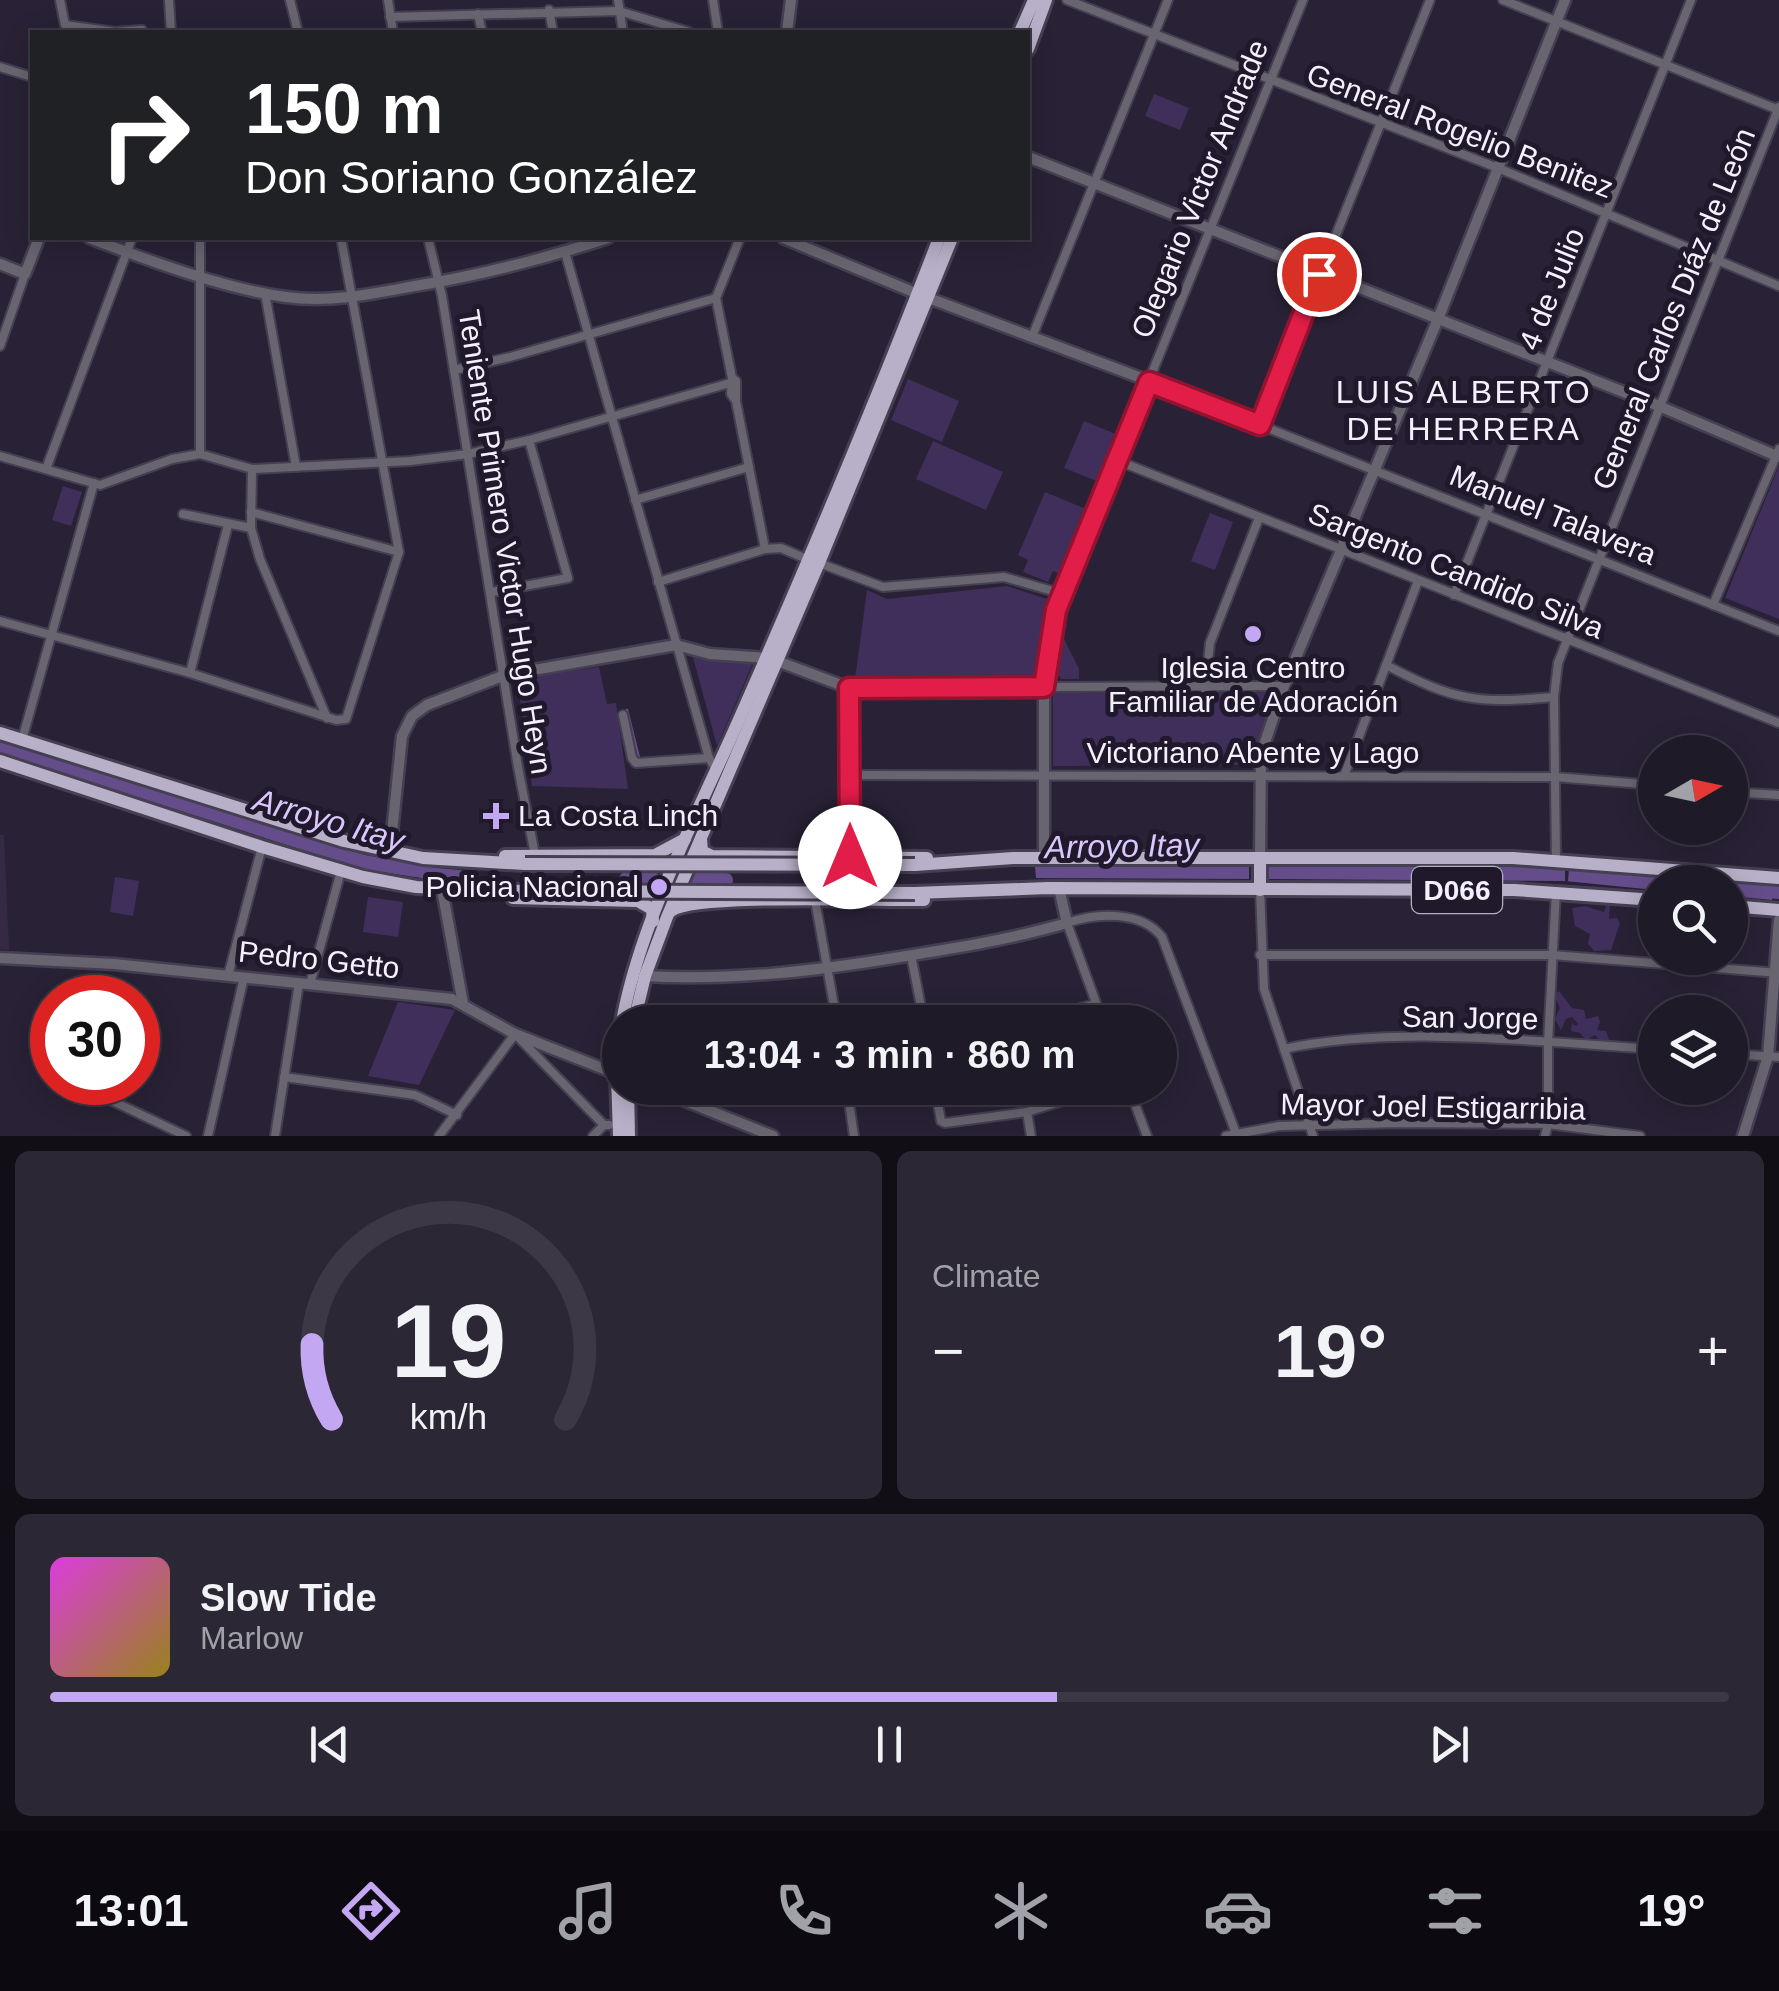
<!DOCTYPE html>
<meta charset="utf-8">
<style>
:root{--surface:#1f1a28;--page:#2c2734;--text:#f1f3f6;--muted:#a1a1a8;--line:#3c3845;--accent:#c3a7f2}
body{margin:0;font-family:Arial,sans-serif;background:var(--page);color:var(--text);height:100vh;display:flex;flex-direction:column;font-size:38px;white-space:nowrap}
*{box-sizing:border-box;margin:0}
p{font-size:32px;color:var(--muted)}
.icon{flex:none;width:55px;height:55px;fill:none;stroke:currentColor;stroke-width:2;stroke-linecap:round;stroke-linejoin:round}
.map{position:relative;height:1136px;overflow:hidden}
.drawer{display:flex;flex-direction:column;gap:15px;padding:15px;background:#110e16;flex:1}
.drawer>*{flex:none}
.top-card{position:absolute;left:30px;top:30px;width:1000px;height:210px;border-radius:0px;box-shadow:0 5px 25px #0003,0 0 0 2px var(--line);background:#202124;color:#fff;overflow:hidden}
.needle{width:65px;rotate:81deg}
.controls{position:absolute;left:1638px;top:735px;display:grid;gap:20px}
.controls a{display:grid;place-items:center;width:110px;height:110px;border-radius:50%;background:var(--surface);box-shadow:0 5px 25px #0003,0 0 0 2px var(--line);font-size:50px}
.speed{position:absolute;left:30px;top:975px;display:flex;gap:20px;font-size:50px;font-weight:700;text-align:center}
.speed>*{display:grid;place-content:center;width:130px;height:130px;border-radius:50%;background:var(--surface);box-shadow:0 5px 25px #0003,0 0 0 2px var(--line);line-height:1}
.speed .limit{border:15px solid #d22;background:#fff;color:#111}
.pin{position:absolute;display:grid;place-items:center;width:85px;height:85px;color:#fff;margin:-42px;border:5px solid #fff;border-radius:50%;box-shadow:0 2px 10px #0007}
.me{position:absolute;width:110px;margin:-55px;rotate:0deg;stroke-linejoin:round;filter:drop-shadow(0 0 8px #0008)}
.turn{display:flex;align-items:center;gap:35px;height:210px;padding:0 50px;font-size:45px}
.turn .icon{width:130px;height:130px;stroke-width:2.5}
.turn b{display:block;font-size:70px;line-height:85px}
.big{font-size:75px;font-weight:600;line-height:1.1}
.drawer .card{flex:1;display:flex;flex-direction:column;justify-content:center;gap:15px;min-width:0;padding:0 35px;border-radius:15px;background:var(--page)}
.drawer .dial{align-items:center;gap:0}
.dial svg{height:260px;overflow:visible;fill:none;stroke:var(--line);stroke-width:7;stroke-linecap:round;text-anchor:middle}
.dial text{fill:var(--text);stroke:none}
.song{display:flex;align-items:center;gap:30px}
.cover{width:120px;height:120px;border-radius:15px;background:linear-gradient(135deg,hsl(300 70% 55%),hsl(50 70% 35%))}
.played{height:10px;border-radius:5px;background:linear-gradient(90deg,var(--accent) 60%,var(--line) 60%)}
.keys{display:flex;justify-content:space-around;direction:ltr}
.heat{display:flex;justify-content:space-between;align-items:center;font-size:55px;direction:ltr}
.drawer .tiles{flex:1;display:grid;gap:15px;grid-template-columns:1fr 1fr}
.card:last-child{grid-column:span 2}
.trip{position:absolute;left:602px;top:1005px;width:575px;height:100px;border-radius:50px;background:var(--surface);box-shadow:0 5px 25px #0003,0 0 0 2px var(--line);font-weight:600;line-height:100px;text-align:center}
.menu{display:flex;height:160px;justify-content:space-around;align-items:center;background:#0c0a10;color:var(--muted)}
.menu .icon{width:70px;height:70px}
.menu .active{color:var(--accent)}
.menu b{font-size:45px;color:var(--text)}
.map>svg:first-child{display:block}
.built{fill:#342a44}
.green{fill:#402e5b}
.water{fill:#654d8c}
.pier{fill:#292236}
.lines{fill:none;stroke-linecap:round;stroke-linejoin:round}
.stream{stroke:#654d8c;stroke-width:2.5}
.river{stroke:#654d8c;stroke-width:14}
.minor-casing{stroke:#453f52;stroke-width:12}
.tertiary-casing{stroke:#453f52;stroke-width:15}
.trunk-casing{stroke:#453f52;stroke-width:18}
.minor{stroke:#696570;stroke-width:8}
.tertiary{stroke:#696570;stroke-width:10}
.trunk{stroke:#b8b0c8;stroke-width:12}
.trunk-bridge-casing{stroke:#453f52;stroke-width:18;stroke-linecap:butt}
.trunk-bridge{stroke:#b8b0c8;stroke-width:12}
.route-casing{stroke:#92132f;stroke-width:25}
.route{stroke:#e11d48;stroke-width:18}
.poi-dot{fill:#c3a7f2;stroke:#20192b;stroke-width:4}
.labels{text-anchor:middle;stroke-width:10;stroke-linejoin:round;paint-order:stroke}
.shield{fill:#20192b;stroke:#b4b0be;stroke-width:2.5}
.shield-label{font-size:28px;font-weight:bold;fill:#f4f0fd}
.street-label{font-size:30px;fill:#f4f0fd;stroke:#20192b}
.poi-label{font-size:30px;fill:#f4f0fd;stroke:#20192b}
.neighbourhood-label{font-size:32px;letter-spacing:2.5px;fill:#f4f0fd;stroke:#20192b}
.water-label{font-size:32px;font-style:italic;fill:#dac7fe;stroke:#20192b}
</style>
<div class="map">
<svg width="1779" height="1136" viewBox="0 0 1779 1136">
<rect width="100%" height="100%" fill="#292236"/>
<path class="built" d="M0 835H4L9 950 0 949Z"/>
<g class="green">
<path d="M1154 94 1189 108 1180 130 1145 116Z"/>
<path d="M908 379 959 401 942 442 891 420Z"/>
<path d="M1084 421 1118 435 1099 482 1064 468Z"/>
<path d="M933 441 1003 472 986 510 916 479Z"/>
<path d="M1779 466V619L1725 598Z"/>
<path d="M63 486 82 492 71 526 52 520Z"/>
<path d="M1045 492 1086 509 1058 573 1053 571 1048 582 1023 572 1028 560 1018 555Z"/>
<path d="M1210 513 1233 522 1215 570 1191 561Z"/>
<path d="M1007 586 1050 600 1041 632 1035 681 855 679 867 590 887 599Z"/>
<path d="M1058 635 1063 637 1079 669V679H1061L1056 671Z"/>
<path d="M693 657 744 659 752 665 717 746Z"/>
<path d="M599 667 607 704 616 703 628 789 532 786 517 678Z"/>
<path d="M1275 692 1251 765 1053 766V693Z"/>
<path d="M115 877 139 881 133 916 110 912Z"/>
<path d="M1268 880 1510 881 1655 891V895L1268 884Z"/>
<path d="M368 897 403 902 398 937 363 932Z"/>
<path d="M1607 903H1610L1609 919 1617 918 1620 923 1611 950 1594 951 1588 944 1590 934 1575 926 1572 908 1585 906 1604 912Z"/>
<path d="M1559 991 1572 1008 1584 1010 1586 1019 1598 1016 1600 1022 1597 1030 1606 1031 1609 1040 1601 1042 1595 1035 1586 1040 1580 1033 1571 1031 1572 1023 1576 1026 1578 1024 1572 1017 1566 1019 1561 1030 1555 1019 1560 1008 1554 995Z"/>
<path d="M398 1002 455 1010 419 1085 368 1076Z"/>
</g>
<g class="water">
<path d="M0 741 365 855 437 868 644 886 454 883 362 869 0 753Z"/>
<path d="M1268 865 1565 867V881H1568L1569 868 1774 884 1772 900 1730 896V882H1655V890L1565 881 1268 879Z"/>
<path d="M1249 866V879L1036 878 1035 867Z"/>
</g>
<g class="pier">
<path d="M1011 863 1010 883 961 887 705 889 703 885 709 871Z"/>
<path d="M468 865 648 868 649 887 466 888Z"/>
</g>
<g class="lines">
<g class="stream">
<path d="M1234 683 1244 675 1240 666"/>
<path d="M627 710 640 762"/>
</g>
<g class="river">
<path d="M626 879H653"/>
<path d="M697 880H726"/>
<path d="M1730 888 1779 892"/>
</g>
<defs>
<g id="minor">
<path d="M60 0 65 25 115 32 142 30"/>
<path d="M169 0 171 32"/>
<path d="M290 0 298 32"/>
<path d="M388 0 393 32"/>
<path d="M618 0 623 32"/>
<path d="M713 0 718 32"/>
<path d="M1067 0 1498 168 1779 286"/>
<path d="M1503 0 1779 110"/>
<path d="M549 10 553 32"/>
<path d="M478 14 482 32"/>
<path d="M390 17 619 11 689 32"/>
<path d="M0 67 32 77"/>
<path d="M428 238 442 296 518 767 535 855"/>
<path d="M565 252 709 758 716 770"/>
<path d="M265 293 296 467"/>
<path d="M1032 337 1168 0"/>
<path d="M0 346 25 274"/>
<path d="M454 370 510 357 716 298"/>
<path d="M732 378 731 394 736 401 765 549"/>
<path d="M1149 381 1779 631"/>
<path d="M736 400V381L732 378 716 298 740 238"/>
<path d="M1260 425 1430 0"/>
<path d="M200 454V238"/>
<path d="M0 456 100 485 172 459 200 454 252 469 410 461 468 454 529 440 730 383"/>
<path d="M1116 460 1779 723"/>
<path d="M46 469 132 238"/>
<path d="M252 469 251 528 260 559 327 718"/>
<path d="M635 500 749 467"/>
<path d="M251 512 399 552"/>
<path d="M183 514 251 528"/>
<path d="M819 563 883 587 1004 577 1063 594"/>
<path d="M658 582 765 549 781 548 809 560"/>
<path d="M492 592 568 578 529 440"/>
<path d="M1454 595 1691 0"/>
<path d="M1713 605 1779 449"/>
<path d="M0 621 190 673 336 720 346 719 399 552 341 238"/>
<path d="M1386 665C1455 701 1476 704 1554 697"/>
<path d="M190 673 228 525"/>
<path d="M1284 686 1044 687 1056 610 1303 0"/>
<path d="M849 688 850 857"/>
<path d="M1205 689 1210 643 1259 518"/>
<path d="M623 715 632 758 636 763 709 758"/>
<path d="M22 740 94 483"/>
<path d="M851 775 1555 777 1655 785"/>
<path d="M1344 776 1418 581"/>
<path d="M1730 792 1779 795"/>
<path d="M1556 859 1554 697 1558 663 1779 107"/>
<path d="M1260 890 1264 989 1313 1136"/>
<path d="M815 900 837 1022"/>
<path d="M911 955 924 1022"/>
<path d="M1260 955H1552L1779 973"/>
<path d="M228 976 262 847"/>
<path d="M310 984 341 871"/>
<path d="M1030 1022 1095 1004"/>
<path d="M1103 1022 1067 923C1096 913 1141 910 1162 937L1237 1136"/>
<path d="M1284 1049C1395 1025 1541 1042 1655 1049"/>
<path d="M1730 1054 1779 1057"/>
<path d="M284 1077 415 1095 457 1115"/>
<path d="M81 1086 186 1136"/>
<path d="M847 1088 854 1136"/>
<path d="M935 1088 941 1121 945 1123 1027 1112 1104 1088"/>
<path d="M1129 1088 1147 1136"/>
<path d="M1027 1112 1031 1136"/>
<path d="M208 1136 244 977"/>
<path d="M275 1136 299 983"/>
<path d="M439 1136 515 1034 604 1125"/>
<path d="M593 1136 604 1125H609"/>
<path d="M1226 1136 1279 1126 1400 1123 1548 1124 1640 1136"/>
<path d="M1545 1136 1548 1124V1043L1556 891"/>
</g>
<g id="tertiary">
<path d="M787 32 791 0"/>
<path d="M1028 157 1659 406 1779 457"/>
<path d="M89 238C148 260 224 289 286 297 331 303 372 294 415 286 481 275 544 259 608 238"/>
<path d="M783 238 918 294 1149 381"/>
<path d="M0 264 25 274 39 238"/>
<path d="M777 661 849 688 1044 687V858"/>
<path d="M390 852 402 736 412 716 427 705 505 675 676 645 710 654 766 658"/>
<path d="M1260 860 1261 754 1284 686 1438 319 1565 0"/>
<path d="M442 889 463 1004"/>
<path d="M0 958 114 964 452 999 515 1034 617 1074"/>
<path d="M645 976C731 981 815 971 900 957 956 948 1012 939 1067 923L1059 888"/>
<path d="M653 1088 773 1136"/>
<path d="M1743 1136 1768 1056 1779 920"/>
</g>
<g id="trunk">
<path d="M1020 32 1034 0"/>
<path d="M1028 49 1046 0"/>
<path d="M0 733 344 841 423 858 525 864"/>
<path d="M0 761 262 847 363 877 416 887 524 891"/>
<path d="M701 839 702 851 712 856 927 858"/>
<path d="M505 856 655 855 685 839"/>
<path d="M915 865 1013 858H1513L1779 878"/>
<path d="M1260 890V860"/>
<path d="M915 893 1048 888 1514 890 1655 900"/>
<path d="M513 898 638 901 652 909 653 921"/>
<path d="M1730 906 1779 910"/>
<path d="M671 911C694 893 883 901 924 900"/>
<path d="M622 1022C640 920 703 803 745 706 813 551 879 395 939 238"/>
<path d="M634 1022 645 976 667 917 819 563 952 238"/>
<path d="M628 1088 629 1136"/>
<path d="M619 1136 617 1074 620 1033"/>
</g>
</defs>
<use href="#minor" class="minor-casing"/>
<use href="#tertiary" class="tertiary-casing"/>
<use href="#trunk" class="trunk-casing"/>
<use href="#minor" class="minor"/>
<use href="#tertiary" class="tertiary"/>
<use href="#trunk" class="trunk"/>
<defs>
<g id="trunk-bridge">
<path d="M525 864 915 865"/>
<path d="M524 891 915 893"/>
</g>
</defs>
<use href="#trunk-bridge" class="trunk-bridge-casing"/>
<use href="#trunk-bridge" class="trunk-bridge"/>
</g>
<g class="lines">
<defs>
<path id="route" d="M850 857 849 688 1044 687 1056 610 1149 382 1260 425 1319 274"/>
</defs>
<use href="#route" class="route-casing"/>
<use href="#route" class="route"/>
</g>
<g class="poi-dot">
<circle cx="1253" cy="634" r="10"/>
<path d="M491 801h10v10h10v10h-10v10h-10v-10h-10v-10h10z"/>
<circle cx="659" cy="887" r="10"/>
</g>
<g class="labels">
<rect class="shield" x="1412" y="867" width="90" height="46" rx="8"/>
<g class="shield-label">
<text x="1457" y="900">D066</text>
</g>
<g class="street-label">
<text transform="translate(1460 131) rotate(21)" y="10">General Rogelio Benitez</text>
<text transform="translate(1200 189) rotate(-68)" y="10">Olegario Victor Andrade</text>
<text transform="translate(1552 289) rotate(-68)" y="10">4 de Julio</text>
<text transform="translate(1674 309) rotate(-68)" y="10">General Carlos Diáz de León</text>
<text transform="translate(1553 515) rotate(22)" y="10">Manuel Talavera</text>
<text transform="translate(505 542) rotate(81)" y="10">Teniente Primero Victor Hugo Heyn</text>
<text transform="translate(1456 571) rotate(22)" y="10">Sargento Candido Silva</text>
<text x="1253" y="763">Victoriano Abente y Lago</text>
<text transform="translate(319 960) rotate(6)" y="10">Pedro Getto</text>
<text transform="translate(1470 1018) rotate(1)" y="10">San Jorge</text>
<text transform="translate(1433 1107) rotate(1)" y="10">Mayor Joel Estigarribia</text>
</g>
<g class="poi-label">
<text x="1253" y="678">Iglesia Centro<tspan x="1253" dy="34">Familiar de Adoración</tspan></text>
<text x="518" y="826" text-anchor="start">La Costa Linch</text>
<text x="639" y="897" text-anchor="end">Policia Nacional</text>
</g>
<g class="neighbourhood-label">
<text x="1464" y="403">LUIS ALBERTO<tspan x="1464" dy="37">DE HERRERA</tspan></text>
</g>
<g class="water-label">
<text transform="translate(329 820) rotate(16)" y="11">Arroyo Itay</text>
<text transform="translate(1122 846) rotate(-1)" y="11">Arroyo Itay</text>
</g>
</g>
</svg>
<div class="controls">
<a><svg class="needle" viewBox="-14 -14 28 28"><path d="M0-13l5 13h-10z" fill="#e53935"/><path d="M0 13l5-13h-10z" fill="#a1a1a8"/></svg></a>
<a><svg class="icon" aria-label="search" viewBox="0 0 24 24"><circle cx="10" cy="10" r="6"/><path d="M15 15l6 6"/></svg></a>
<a><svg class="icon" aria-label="layers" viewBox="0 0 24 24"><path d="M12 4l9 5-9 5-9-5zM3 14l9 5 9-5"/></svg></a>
</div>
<div class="speed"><div class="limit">30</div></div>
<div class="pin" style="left:1319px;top:274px;background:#d93025"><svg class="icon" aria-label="arrive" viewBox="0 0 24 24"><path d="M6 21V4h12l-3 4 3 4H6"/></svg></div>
<svg class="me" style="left:850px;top:857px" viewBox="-20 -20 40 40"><circle r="19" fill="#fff"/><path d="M0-13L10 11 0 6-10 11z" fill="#e11d48"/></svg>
<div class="trip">13:04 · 3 min · 860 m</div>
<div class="top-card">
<div class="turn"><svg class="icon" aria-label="right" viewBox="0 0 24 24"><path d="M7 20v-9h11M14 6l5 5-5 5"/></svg><div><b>150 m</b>Don Soriano González</div></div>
</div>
</div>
<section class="drawer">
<div class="tiles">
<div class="card dial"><svg viewBox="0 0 100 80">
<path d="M14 69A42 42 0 1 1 86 69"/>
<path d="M14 69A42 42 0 0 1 8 46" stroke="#c3a7f2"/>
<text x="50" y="56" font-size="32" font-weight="700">19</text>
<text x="50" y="72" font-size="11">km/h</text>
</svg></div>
<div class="card"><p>Climate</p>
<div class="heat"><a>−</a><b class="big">19°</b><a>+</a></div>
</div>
<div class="card">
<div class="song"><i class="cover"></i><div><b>Slow Tide</b><p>Marlow</p></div></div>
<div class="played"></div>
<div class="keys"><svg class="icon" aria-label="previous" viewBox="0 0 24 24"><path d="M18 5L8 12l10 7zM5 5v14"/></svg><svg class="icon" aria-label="pause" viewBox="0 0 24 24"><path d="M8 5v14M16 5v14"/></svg><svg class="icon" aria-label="next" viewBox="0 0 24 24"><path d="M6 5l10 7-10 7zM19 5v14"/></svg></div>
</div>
</div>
</section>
<nav class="menu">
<b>13:01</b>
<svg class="icon active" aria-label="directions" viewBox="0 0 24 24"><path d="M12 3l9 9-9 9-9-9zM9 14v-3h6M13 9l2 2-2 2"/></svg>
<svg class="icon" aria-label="music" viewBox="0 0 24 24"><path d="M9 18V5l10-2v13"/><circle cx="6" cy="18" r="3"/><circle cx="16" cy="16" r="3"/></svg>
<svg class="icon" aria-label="phone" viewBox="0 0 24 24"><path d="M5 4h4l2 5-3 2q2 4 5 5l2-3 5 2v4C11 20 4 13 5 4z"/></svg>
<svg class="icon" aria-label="climate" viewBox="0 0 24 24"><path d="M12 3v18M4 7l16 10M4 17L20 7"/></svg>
<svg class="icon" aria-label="car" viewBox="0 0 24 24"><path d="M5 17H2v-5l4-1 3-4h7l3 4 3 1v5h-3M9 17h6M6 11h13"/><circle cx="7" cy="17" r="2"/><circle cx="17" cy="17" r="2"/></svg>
<svg class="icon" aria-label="filters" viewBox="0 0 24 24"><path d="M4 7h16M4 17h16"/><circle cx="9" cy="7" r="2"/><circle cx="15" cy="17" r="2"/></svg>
<b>19°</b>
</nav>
